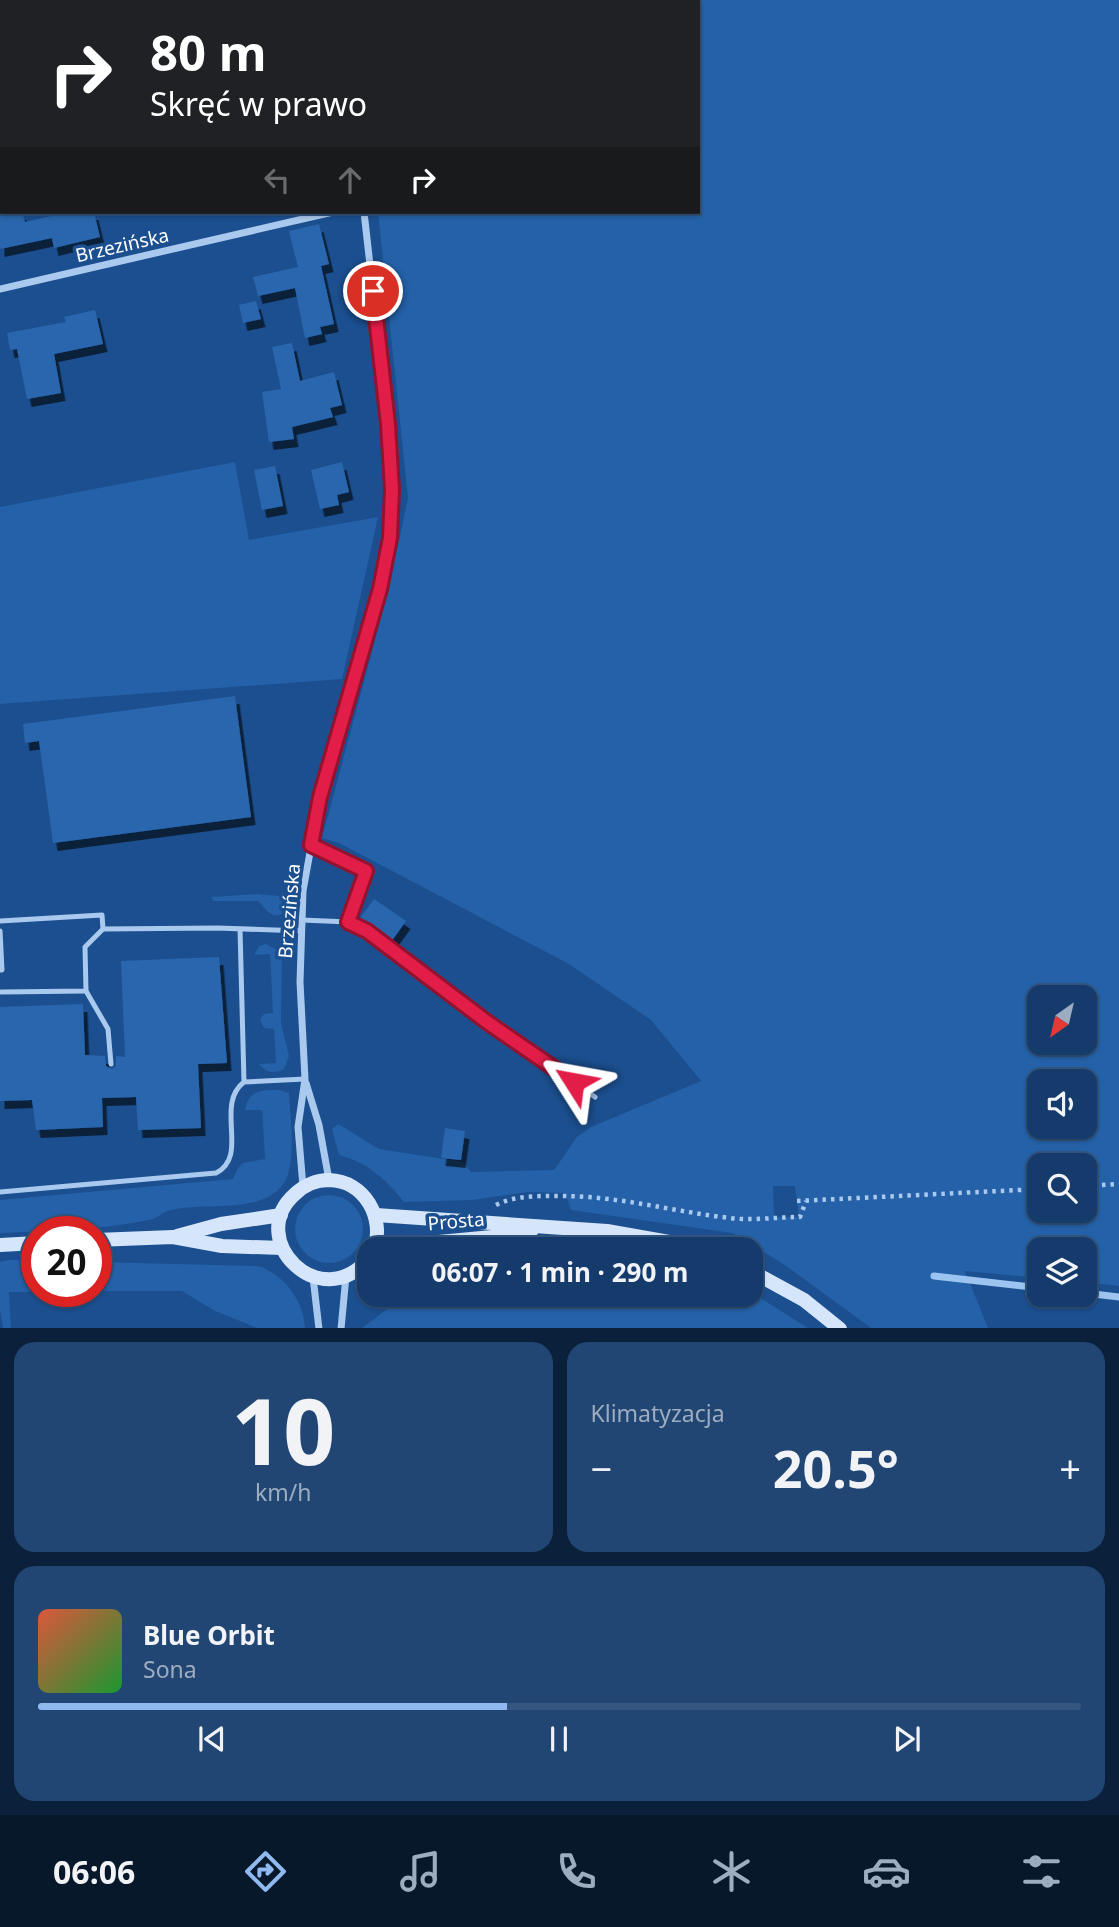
<!DOCTYPE html>
<html lang="pl">
<meta charset="utf-8">
<style>
:root{--surface:#143b6b;--page:#214673;--text:#f1f3f6;--muted:#9dadc1;--line:#33557e;--accent:#90b9f0}
body{margin:0;font-family:"Noto Sans",sans-serif;background:var(--page);color:var(--text);height:100vh;display:flex;flex-direction:column;font-size:26px;white-space:nowrap}
*{box-sizing:border-box;margin:0}
p{font-size:23px;color:var(--muted)}
.icon{flex:none;width:38px;height:38px;fill:none;stroke:currentColor;stroke-width:2;stroke-linecap:round;stroke-linejoin:round}
.map{position:relative;height:1328px;overflow:hidden}
.drawer{display:flex;flex-direction:column;gap:14px;padding:14px;background:#0b203b;flex:1}
.drawer>*{flex:none}
.hud{position:absolute;left:0px;top:0px;width:700px;height:214px;box-shadow:0 2px 5px #0004,0 0 0 2px var(--line);background:#202124;color:#fff;overflow:hidden}
.needle{width:46px;rotate:214deg}
.buttons{position:absolute;left:1027px;top:985px;display:grid;gap:14px}
.buttons a{display:grid;place-items:center;width:70px;height:70px;border-radius:14px;background:var(--surface);box-shadow:0 2px 5px #0004,0 0 0 2px var(--line);font-size:35px}
.speed{position:absolute;left:21px;top:1216px;display:flex;gap:14px;font-size:35px;font-weight:700;text-align:center}
.speed>*{display:grid;place-content:center;width:91px;height:91px;border-radius:50%;background:var(--surface);box-shadow:0 2px 5px #0004,0 0 0 2px var(--line);line-height:1}
.speed .limit{border:10px solid #d22;background:#fff;color:#111}
.pin{position:absolute;display:grid;place-items:center;width:60px;height:60px;color:#fff;margin:-30px;border:4px solid #fff;border-radius:50%;box-shadow:0 2px 7px #0007}
.me{position:absolute;width:77px;margin:-38px;rotate:304deg;stroke-linejoin:round;filter:drop-shadow(0 0 5px #0008)}
.turn{display:flex;align-items:center;gap:24px;height:147px;padding:0 35px;font-size:32px}
.turn .icon{width:91px;height:91px;stroke-width:2.5}
.turn b{display:block;font-size:49px;line-height:60px}
.lanes{display:flex;align-items:center;height:66px;padding:0 35px;background:#0003;justify-content:center;gap:35px;direction:ltr}
.lanes .off{opacity:.35}
.big{font-size:52px;font-weight:700;line-height:1.1}
.drawer .tile{flex:1;display:flex;flex-direction:column;justify-content:center;gap:10px;min-width:0;padding:0 24px;border-radius:21px;background:var(--page)}
.drawer .dial{align-items:center;gap:0}
.dial b{font-size:91px;line-height:1}
.song{display:flex;align-items:center;gap:21px}
.cover{width:84px;height:84px;border-radius:10px;background:linear-gradient(135deg,hsl(10 70% 55%),hsl(130 70% 35%))}
.played{height:7px;border-radius:4px;background:linear-gradient(90deg,var(--accent) 45%,var(--line) 45%)}
.keys{display:flex;justify-content:space-around;direction:ltr}
.heat{display:flex;justify-content:space-between;align-items:center;font-size:38px;direction:ltr}
.drawer .tiles{flex:1;display:grid;gap:14px;grid-template-columns:1fr 1fr}
.tile:last-child{grid-column:span 2}
.trip{position:absolute;left:357px;top:1237px;width:406px;height:70px;border-radius:21px;background:var(--surface);box-shadow:0 2px 5px #0004,0 0 0 2px var(--line);font-weight:700;line-height:70px;text-align:center}
.tabs{display:flex;height:112px;justify-content:space-around;align-items:center;background:#08182b;color:var(--muted)}
.tabs .icon{width:49px;height:49px}
.tabs .current{color:var(--accent)}
.tabs b{font-size:32px;color:var(--text)}
.map>svg:first-child{display:block}
.green{fill:#2461a8;fill-rule:evenodd}
.lines{fill:none;stroke-linecap:round;stroke-linejoin:round}
.stream{stroke:#9cc4f0;stroke-width:7}
.building{fill:#2a66ad;filter:url(#shadow)}
.path{stroke:#a9c9ee;stroke-width:4.5;stroke-dasharray:3.5 5;stroke-linecap:butt}
.lane{stroke:#a9c9ee;stroke-width:5}
.street{stroke:#a9c9ee;stroke-width:7}
.secondary{stroke:#d6e6fa;stroke-width:14}
.route-casing{stroke:#92132f;stroke-width:18}
.route{stroke:#e11d48;stroke-width:12}
.labels{text-anchor:middle;stroke-width:7;stroke-linejoin:round;paint-order:stroke}
.street-label{font-size:19px;fill:#fff;stroke:#1b4f8f}
</style>
<div class="map">
<svg width="1119" height="1329" viewBox="0 0 1119 1329">
<defs>
<filter id="shadow"><feDropShadow dx="4.5" dy="8" stdDeviation="0" flood-color="#0009"/></filter>
</defs>
<rect width="100%" height="100%" fill="#1b4f8f"/>
<g class="green">
<path d="M607 0H1119V1286L1085 1282V1250H1040L1039 1278 965 1271 988 1328H871L782 1263 732 1233 571 1210 565 1193 528 1192 472 1200 404 1202C386 1179 368 1163 339 1155L332 1129 338 1124 379 1149 463 1162 471 1172 554 1170 577 1137 591 1127 701 1081 651 1020 569 964 339 843 322 838 388 592 408 498 378 212H698V2H606ZM1040 998H1085V1043H1040ZM1040 1082H1085V1127H1040ZM1040 1166H1085V1211H1040ZM773 1186H795L799 1217H774Z"/>
<path d="M235 462 249 540 378 517 342 679 0 704V507Z"/>
<path d="M257 894 290 897C291 906 283 920 271 914 266 911 262 905 258 901H213L212 897Z"/>
<path d="M266 944 277 950 282 957 281 1023 289 1056 284 1069C274 1074 266 1073 259 1064L276 1063 274 1029 264 1028 260 1020 264 1014 273 1013 270 954 254 955 259 946Z"/>
<path d="M280 1090 289 1093C290 1117 297 1163 284 1183 262 1216 202 1201 168 1211 162 1213 156 1219 149 1220 101 1230 49 1231 0 1233V1200L233 1179 238 1168 243 1163 265 1159 262 1110H245C248 1089 263 1090 280 1090Z"/>
<circle cx="329" cy="1229" r="34"/>
<path d="M8 1260H37V1292H60H9L11 1328H3L0 1310V1262Z"/>
<path d="M96 1262 258 1266C284 1274 304 1301 305 1328H257L215 1311 182 1291H96Z"/>
<path d="M751 1292 808 1328H362L386 1310 398 1295H751Z"/>
</g>
<g class="lines">
<g class="stream">
<path d="M934 1276 1040 1288"/>
<path d="M1085 1293 1119 1297"/>
</g>
</g>
<g class="building">
<path d="M22 212 25 222 69 212H94L100 237 54 248 52 238 0 249V215Z"/>
<path d="M319 224 329 264 321 266 334 324 320 327 322 334 305 338 295 288 258 296 253 277 298 267 289 231Z"/>
<path d="M256 301 261 319 243 323 239 305Z"/>
<path d="M95 310 103 344 54 354 61 393 27 399 17 349 10 350 7 333 66 322 64 317Z"/>
<path d="M292 343 300 381 334 372 342 405 330 408 333 417 292 427 294 439 269 442 262 392 281 389 272 347Z"/>
<path d="M342 462 349 492 337 495 339 505 320 509 311 470Z"/>
<path d="M275 466 283 506 262 510 254 470Z"/>
<path d="M235 696 251 817 53 843 39 741 25 743 23 724Z"/>
<path d="M374 899 406 921 391 942 358 921Z"/>
<path d="M219 957 227 1063 198 1064 201 1128 138 1130 136 1097 102 1098 103 1127 36 1130 32 1100 0 1101V1007L83 1004 85 1055 105 1056 106 1066 112 1069 116 1066V1056L125 1057 121 961Z"/>
<path d="M445 1128 465 1131 461 1160 441 1158Z"/>
</g>
<g class="lines">
<g class="path">
<path d="M1085 1186 1119 1184"/>
<path d="M797 1201 1040 1189"/>
<path d="M496 1205C514 1196 534 1196 554 1196 616 1195 669 1211 730 1218 753 1221 777 1217 800 1217L806 1201"/>
</g>
<g class="lane">
<path d="M302 920 348 922 367 871 311 845"/>
<path d="M0 921 102 915 103 929 217 928 302 931"/>
<path d="M348 922 367 931 487 1022 595 1097"/>
<path d="M240 929 244 1082"/>
<path d="M0 931 2 970H0"/>
<path d="M86 991 108 1029 111 1064"/>
<path d="M1 992 86 991 85 947 103 929"/>
<path d="M0 1192 216 1173C250 1156 214 1105 244 1082L305 1079"/>
</g>
<g class="street">
<path d="M342 0V2"/>
<path d="M0 289 333 212"/>
<path d="M306 1083 319 1125 329 1180"/>
<path d="M303 1187 298 1127 305 1079 300 982 303 891 320 797 380 589 392 514 388 424 364 212"/>
<path d="M313 1277 319 1329"/>
<path d="M341 1329 346 1276"/>
</g>
<g class="secondary">
<path d="M376 1215 607 1231 669 1242 696 1250"/>
<path d="M177 1236 221 1224 281 1215"/>
<path d="M96 1240 173 1237 222 1246 282 1248"/>
<path d="M0 1245 37 1243"/>
<path d="M375 1248 503 1236 532 1230"/>
<path d="M369 1258C321 1317 244 1239 295 1194 304 1185 317 1180 329 1180 365 1181 385 1218 374 1250"/>
<path d="M751 1271 804 1300 840 1329"/>
</g>
</g>
<g class="lines">
<defs>
<path id="route" d="M373 291 388 424 392 489 390 538 380 589 320 797 311 845 366 871 348 922 367 931 487 1022 574 1082"/>
</defs>
<use href="#route" class="route-casing"/>
<use href="#route" class="route"/>
</g>
<g class="labels">
<g class="street-label">
<text transform="translate(122 245) rotate(-13)" y="7">Brzezińska</text>
<text transform="translate(289 911) rotate(-85)" y="7">Brzezińska</text>
<text transform="translate(456 1221) rotate(-5)" y="7">Prosta</text>
</g>
</g>
</svg>
<div class="buttons">
<a><svg class="needle" viewBox="-14 -14 28 28"><path d="M0-13l5 13h-10z" fill="#e53935"/><path d="M0 13l5-13h-10z" fill="#9dadc1"/></svg></a>
<a><svg class="icon" aria-label="sound" viewBox="0 0 24 24"><path d="M4 9h4l5-4v14l-5-4H4zM17 9q2 3 0 6"/></svg></a>
<a><svg class="icon" aria-label="search" viewBox="0 0 24 24"><circle cx="10" cy="10" r="6"/><path d="M15 15l6 6"/></svg></a>
<a><svg class="icon" aria-label="layers" viewBox="0 0 24 24"><path d="M12 4l9 5-9 5-9-5zM3 14l9 5 9-5"/></svg></a>
</div>
<div class="speed"><div class="limit">20</div></div>
<div class="pin" style="left:373px;top:291px;background:#d93025"><svg class="icon" aria-label="arrive" viewBox="0 0 24 24"><path d="M6 21V4h12l-3 4 3 4H6"/></svg></div>
<svg class="me" style="left:574px;top:1082px" viewBox="-20 -20 40 40"><path d="M0-17L14 15 0 8-14 15z" fill="#e11d48" stroke="#fff" stroke-width="4"/></svg>
<div class="trip">06:07 · 1 min · 290 m</div>
<div class="hud">
<div class="turn"><svg class="icon" aria-label="right" viewBox="0 0 24 24"><path d="M7 20v-9h11M14 6l5 5-5 5"/></svg><div><b>80 m</b>Skręć w prawo</div></div>
<div class="lanes"><svg class="icon off" aria-label="left" viewBox="0 0 24 24"><path d="M17 20v-9H6M10 6l-5 5 5 5"/></svg><svg class="icon off" aria-label="ahead" viewBox="0 0 24 24"><path d="M12 20V5M6 11l6-6 6 6"/></svg><svg class="icon" aria-label="right" viewBox="0 0 24 24"><path d="M7 20v-9h11M14 6l5 5-5 5"/></svg></div>
</div>
</div>
<section class="drawer">
<div class="tiles">
<div class="tile dial"><b>10</b><p>km/h</p></div>
<div class="tile"><p>Klimatyzacja</p>
<div class="heat"><a>−</a><b class="big">20.5°</b><a>+</a></div>
</div>
<div class="tile">
<div class="song"><i class="cover"></i><div><b>Blue Orbit</b><p>Sona</p></div></div>
<div class="played"></div>
<div class="keys"><svg class="icon" aria-label="previous" viewBox="0 0 24 24"><path d="M18 5L8 12l10 7zM5 5v14"/></svg><svg class="icon" aria-label="pause" viewBox="0 0 24 24"><path d="M8 5v14M16 5v14"/></svg><svg class="icon" aria-label="next" viewBox="0 0 24 24"><path d="M6 5l10 7-10 7zM19 5v14"/></svg></div>
</div>
</div>
</section>
<nav class="tabs">
<b>06:06</b>
<svg class="icon current" aria-label="directions" viewBox="0 0 24 24"><path d="M12 3l9 9-9 9-9-9zM9 14v-3h6M13 9l2 2-2 2"/></svg>
<svg class="icon" aria-label="music" viewBox="0 0 24 24"><path d="M9 18V5l10-2v13"/><circle cx="6" cy="18" r="3"/><circle cx="16" cy="16" r="3"/></svg>
<svg class="icon" aria-label="phone" viewBox="0 0 24 24"><path d="M5 4h4l2 5-3 2q2 4 5 5l2-3 5 2v4C11 20 4 13 5 4z"/></svg>
<svg class="icon" aria-label="climate" viewBox="0 0 24 24"><path d="M12 3v18M4 7l16 10M4 17L20 7"/></svg>
<svg class="icon" aria-label="car" viewBox="0 0 24 24"><path d="M5 17H2v-5l4-1 3-4h7l3 4 3 1v5h-3M9 17h6M6 11h13"/><circle cx="7" cy="17" r="2"/><circle cx="17" cy="17" r="2"/></svg>
<svg class="icon" aria-label="filters" viewBox="0 0 24 24"><path d="M4 7h16M4 17h16"/><circle cx="9" cy="7" r="2"/><circle cx="15" cy="17" r="2"/></svg>
</nav>
